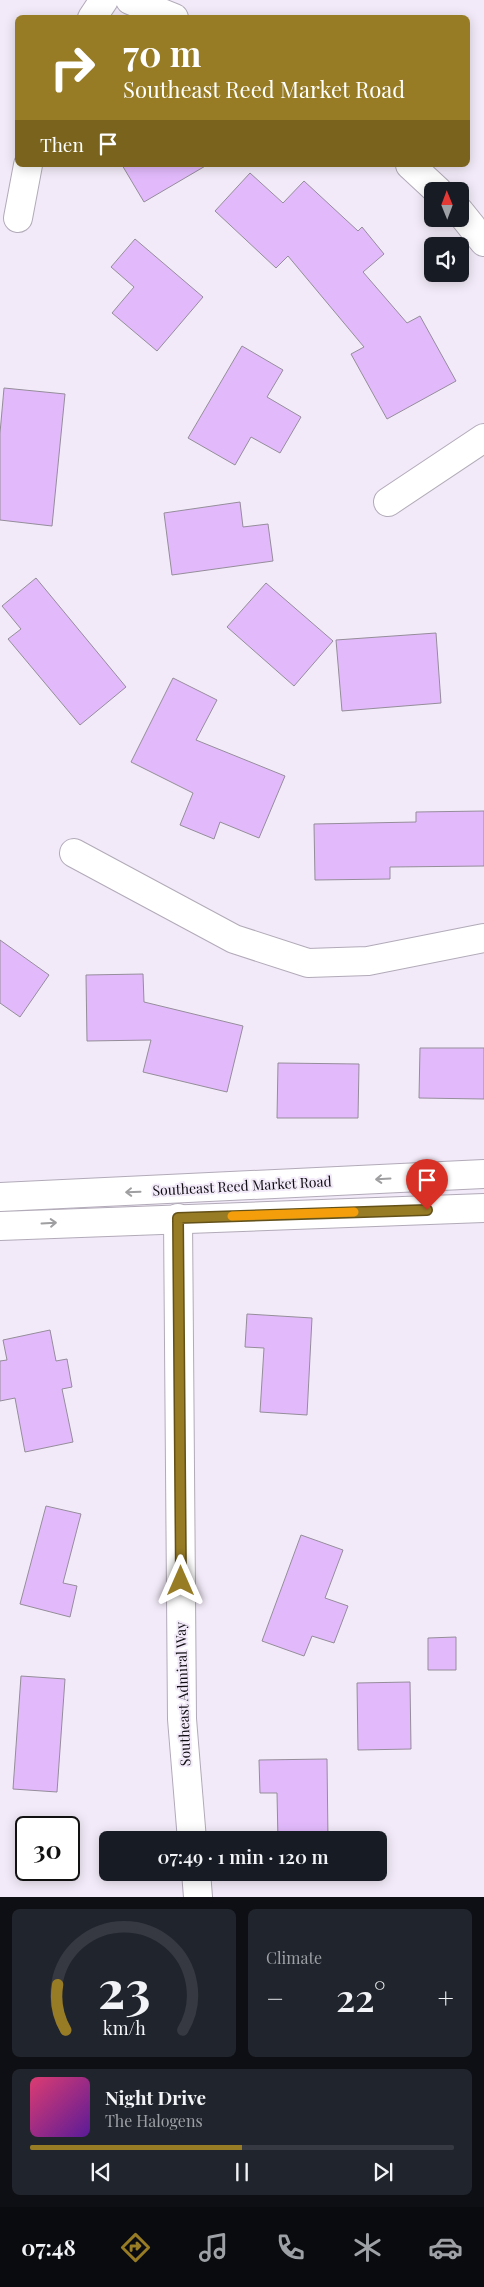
<!DOCTYPE html>
<meta charset="utf-8">
<style>
:root{--surface:#171b24;--page:#20242c;--text:#f1f3f6;--muted:#9ea1a6;--line:#363941;--accent:#987c25}
body{margin:0;font-family:"Playfair Display",serif;background:var(--page);color:var(--text);height:100vh;display:flex;flex-direction:column;font-size:19px;white-space:nowrap}
*{box-sizing:border-box;margin:0}
p{font-size:16px;color:var(--muted)}
.icon{flex:none;width:28px;height:28px;fill:none;stroke:currentColor;stroke-width:2;stroke-linecap:round;stroke-linejoin:round}
.map{position:relative;height:1897px;overflow:hidden}
.details{display:flex;flex-direction:column;gap:12px;padding:12px;background:#0d0f14;flex:1}
.details>*{flex:none}
.guide{position:absolute;left:15px;top:15px;width:455px;height:152px;border-radius:8px;box-shadow:0 2px 12px #0003;background:#987c25;color:#fff;overflow:hidden}
.needle{width:32px;rotate:359deg}
.fabs{position:absolute;left:424px;top:182px;display:grid;gap:10px}
.fabs a{display:grid;place-items:center;width:45px;height:45px;border-radius:8px;background:var(--surface);box-shadow:0 2px 12px #0003;font-size:25px}
.speed{position:absolute;left:15px;top:1816px;display:flex;gap:10px;font-size:25px;font-weight:700;text-align:center}
.speed>*{display:grid;place-content:center;width:65px;height:65px;border-radius:50%;background:var(--surface);box-shadow:0 2px 12px #0003;line-height:1}
.speed .limit{border:2px solid #111;border-radius:8px;background:#fff;color:#111}
.pin{position:absolute;display:grid;place-items:center;width:42px;height:42px;color:#fff;margin:-51px -21px;border-radius:50% 50% 50% 0;rotate:-45deg;box-shadow:0 0 5px #0007}
.pin .icon{rotate:45deg}
.me{position:absolute;width:55px;margin:-28px;rotate:0deg;stroke-linejoin:round;filter:drop-shadow(0 0 4px #0008)}
.turn{display:flex;align-items:center;gap:18px;height:105px;padding:0 25px;font-size:22px}
.turn .icon{width:65px;height:65px;stroke-width:2.5}
.turn b{display:block;font-size:35px;line-height:42px}
.then{display:flex;align-items:center;height:48px;padding:0 25px;background:#0003;gap:10px;font-size:19px}
.big{font-size:38px;font-weight:600;line-height:1.1}
.details .widget{flex:1;display:flex;flex-direction:column;justify-content:center;gap:8px;min-width:0;padding:0 18px;border-radius:8px;background:var(--page)}
.details .dial{align-items:center;gap:0}
.dial svg{height:130px;overflow:visible;fill:none;stroke:var(--line);stroke-width:7;stroke-linecap:round;text-anchor:middle}
.dial text{fill:var(--text);stroke:none}
.song{display:flex;align-items:center;gap:15px}
.cover{width:60px;height:60px;border-radius:8px;background:linear-gradient(135deg,hsl(340 70% 55%),hsl(270 70% 35%))}
.played{height:5px;border-radius:2px;background:linear-gradient(90deg,var(--accent) 50%,var(--line) 50%)}
.keys{display:flex;justify-content:space-around;direction:ltr}
.heat{display:flex;justify-content:space-between;align-items:center;font-size:28px;direction:ltr}
.details .tiles{flex:1;display:grid;gap:12px;grid-template-columns:1fr 1fr}
.widget:last-child{grid-column:span 2}
.trip{position:absolute;left:99px;top:1831px;width:288px;height:50px;border-radius:8px;background:var(--surface);box-shadow:0 2px 12px #0003;font-weight:600;line-height:50px;text-align:center}
.tabs{display:flex;height:80px;justify-content:space-around;align-items:center;background:#090b0e;color:var(--muted)}
.tabs .icon{width:35px;height:35px}
.tabs .on{color:var(--accent)}
.tabs b{font-size:22px;color:var(--text)}
.map>svg:first-child{display:block}
.building{fill:#e2bafc;stroke:#958d9a}
.lines{fill:none;stroke-linecap:round;stroke-linejoin:round}
.minor-casing{stroke:#b2aab8;stroke-width:30}
.primary-casing{stroke:#b2aab8;stroke-width:30}
.minor{stroke:#fff;stroke-width:28}
.primary{stroke:#fff;stroke-width:28}
.oneway{stroke:#9f9ea0}
.route-casing{stroke:#635118;stroke-width:12}
.route{stroke:#987c25;stroke-width:9}
.slow{stroke:#f59e0b;stroke-width:9}
.labels{text-anchor:middle;stroke-width:4;stroke-linejoin:round;paint-order:stroke}
.street-label{font-size:14px;fill:#0f0c11;stroke:#f2eaf8}
</style>
<div class="map">
<svg width="484" height="1897" viewBox="0 0 484 1897">
<rect width="100%" height="100%" fill="#f2eaf8"/>
<g class="building">
<path d="M122 165H207L144 202Z"/>
<path d="M250 173 283 203 304 181 358 231 362 227 384 254 363 272 407 323 420 316 456 381 387 419 351 354 364 347 288 256 276 268 215 211Z"/>
<path d="M135 239 203 297 157 351 112 313 134 287 111 267Z"/>
<path d="M242 346 283 370 267 397 301 417 280 453 251 437 235 465 188 438Z"/>
<path d="M4 388 65 394 52 526 0 520V433Z"/>
<path d="M240 502 243 527 268 524 273 561 172 575 164 513Z"/>
<path d="M36 578 126 687 80 725 8 639 21 629 2 606Z"/>
<path d="M266 583 333 641 294 686 227 627Z"/>
<path d="M436 633 441 703 342 711 336 640Z"/>
<path d="M173 678 217 700 196 740 285 776 259 838 220 822 214 839 180 825 193 793 131 762Z"/>
<path d="M484 811V866L390 867V879L315 880 314 824 416 822V812Z"/>
<path d="M0 940 49 975 20 1017 0 1003Z"/>
<path d="M143 974 144 1002 243 1026 227 1092 143 1072 151 1040 87 1041 86 975Z"/>
<path d="M420 1048H484V1099L419 1098Z"/>
<path d="M278 1063 359 1064 358 1118H277Z"/>
<path d="M247 1314 312 1318 307 1415 260 1412 264 1348 245 1347Z"/>
<path d="M50 1330 56 1361 67 1359 72 1387 62 1389 73 1442 25 1452 15 1398 0 1401V1361L7 1360 3 1340Z"/>
<path d="M46 1506 81 1514 63 1583 77 1586 70 1617 20 1604Z"/>
<path d="M301 1535 343 1550 325 1598 348 1606 334 1643 312 1636 304 1656 262 1641Z"/>
<path d="M456 1637V1670H428V1638Z"/>
<path d="M21 1676 65 1679 57 1792 13 1789Z"/>
<path d="M410 1682 411 1749 358 1750 357 1683Z"/>
<path d="M327 1759 328 1840H278L277 1793H260L259 1760Z"/>
</g>
<g class="lines">
<defs>
<g id="minor">
<path d="M130 0 174 18"/>
<path d="M92 18 104 0"/>
<path d="M410 165 438 191"/>
<path d="M460 212 484 242"/>
<path d="M18 218 28 165"/>
<path d="M388 502 484 438"/>
<path d="M74 853 234 939 308 963 368 961 484 938"/>
<path d="M178 1218 182 1719 192 1840"/>
<path d="M196 1872 198 1897"/>
</g>
<g id="primary">
<path d="M0 1197 484 1174"/>
<path d="M0 1226 484 1208"/>
</g>
</defs>
<use href="#minor" class="minor-casing"/>
<use href="#primary" class="primary-casing"/>
<use href="#minor" class="minor"/>
<use href="#primary" class="primary"/>
</g>
<defs><path id="oneway-shaft" d="M-6 0H5M1.5-3L5.5 0L1.5 3" fill="none" stroke-width="1.6" stroke-linecap="round" stroke-linejoin="round" transform="scale(1.25)"/></defs>
<g class="oneway">
<use href="#oneway-shaft" transform="translate(383 1179) rotate(177)"/>
<use href="#oneway-shaft" transform="translate(133 1192) rotate(178)"/>
<use href="#oneway-shaft" transform="translate(49 1223) rotate(-3)"/>
</g>
<g class="lines">
<defs>
<path id="route" d="M181 1581 178 1218 427 1210"/>
</defs>
<use href="#route" class="route-casing"/>
<use href="#route" class="route"/>
<path class="slow" d="M232 1216 354 1212"/>
</g>
<g class="labels">
<g class="street-label">
<text transform="translate(242 1186) rotate(-3)" y="5">Southeast Reed Market Road</text>
<text transform="translate(183 1694) rotate(-92)" y="5">Southeast Admiral Way</text>
</g>
</g>
</svg>
<div class="fabs">
<a><svg class="needle" viewBox="-14 -14 28 28"><path d="M0-13l5 13h-10z" fill="#e53935"/><path d="M0 13l5-13h-10z" fill="#9ea1a6"/></svg></a>
<a><svg class="icon" aria-label="sound" viewBox="0 0 24 24"><path d="M4 9h4l5-4v14l-5-4H4zM17 9q2 3 0 6"/></svg></a>
</div>
<div class="speed"><div class="limit">30</div></div>
<div class="pin" style="left:427px;top:1210px;background:#d93025"><svg class="icon" aria-label="arrive" viewBox="0 0 24 24"><path d="M6 21V4h12l-3 4 3 4H6"/></svg></div>
<svg class="me" style="left:181px;top:1581px" viewBox="-20 -20 40 40"><path d="M0-17L14 15 0 8-14 15z" fill="#987c25" stroke="#fff" stroke-width="4"/></svg>
<div class="trip">07:49 · 1 min · 120 m</div>
<div class="guide">
<div class="turn"><svg class="icon" aria-label="right" viewBox="0 0 24 24"><path d="M7 20v-9h11M14 6l5 5-5 5"/></svg><div><b>70 m</b>Southeast Reed Market Road</div></div>
<div class="then">Then<svg class="icon" aria-label="arrive" viewBox="0 0 24 24"><path d="M6 21V4h12l-3 4 3 4H6"/></svg></div>
</div>
</div>
<section class="details">
<div class="tiles">
<div class="widget dial"><svg viewBox="0 0 100 80">
<path d="M14 69A42 42 0 1 1 86 69"/>
<path d="M14 69A42 42 0 0 1 9 41" stroke="#987c25"/>
<text x="50" y="56" font-size="32" font-weight="700">23</text>
<text x="50" y="72" font-size="11">km/h</text>
</svg></div>
<div class="widget"><p>Climate</p>
<div class="heat"><a>−</a><b class="big">22°</b><a>+</a></div>
</div>
<div class="widget">
<div class="song"><i class="cover"></i><div><b>Night Drive</b><p>The Halogens</p></div></div>
<div class="played"></div>
<div class="keys"><svg class="icon" aria-label="previous" viewBox="0 0 24 24"><path d="M18 5L8 12l10 7zM5 5v14"/></svg><svg class="icon" aria-label="pause" viewBox="0 0 24 24"><path d="M8 5v14M16 5v14"/></svg><svg class="icon" aria-label="next" viewBox="0 0 24 24"><path d="M6 5l10 7-10 7zM19 5v14"/></svg></div>
</div>
</div>
</section>
<nav class="tabs">
<b>07:48</b>
<svg class="icon on" aria-label="directions" viewBox="0 0 24 24"><path d="M12 3l9 9-9 9-9-9zM9 14v-3h6M13 9l2 2-2 2"/></svg>
<svg class="icon" aria-label="music" viewBox="0 0 24 24"><path d="M9 18V5l10-2v13"/><circle cx="6" cy="18" r="3"/><circle cx="16" cy="16" r="3"/></svg>
<svg class="icon" aria-label="phone" viewBox="0 0 24 24"><path d="M5 4h4l2 5-3 2q2 4 5 5l2-3 5 2v4C11 20 4 13 5 4z"/></svg>
<svg class="icon" aria-label="climate" viewBox="0 0 24 24"><path d="M12 3v18M4 7l16 10M4 17L20 7"/></svg>
<svg class="icon" aria-label="car" viewBox="0 0 24 24"><path d="M5 17H2v-5l4-1 3-4h7l3 4 3 1v5h-3M9 17h6M6 11h13"/><circle cx="7" cy="17" r="2"/><circle cx="17" cy="17" r="2"/></svg>
</nav>
